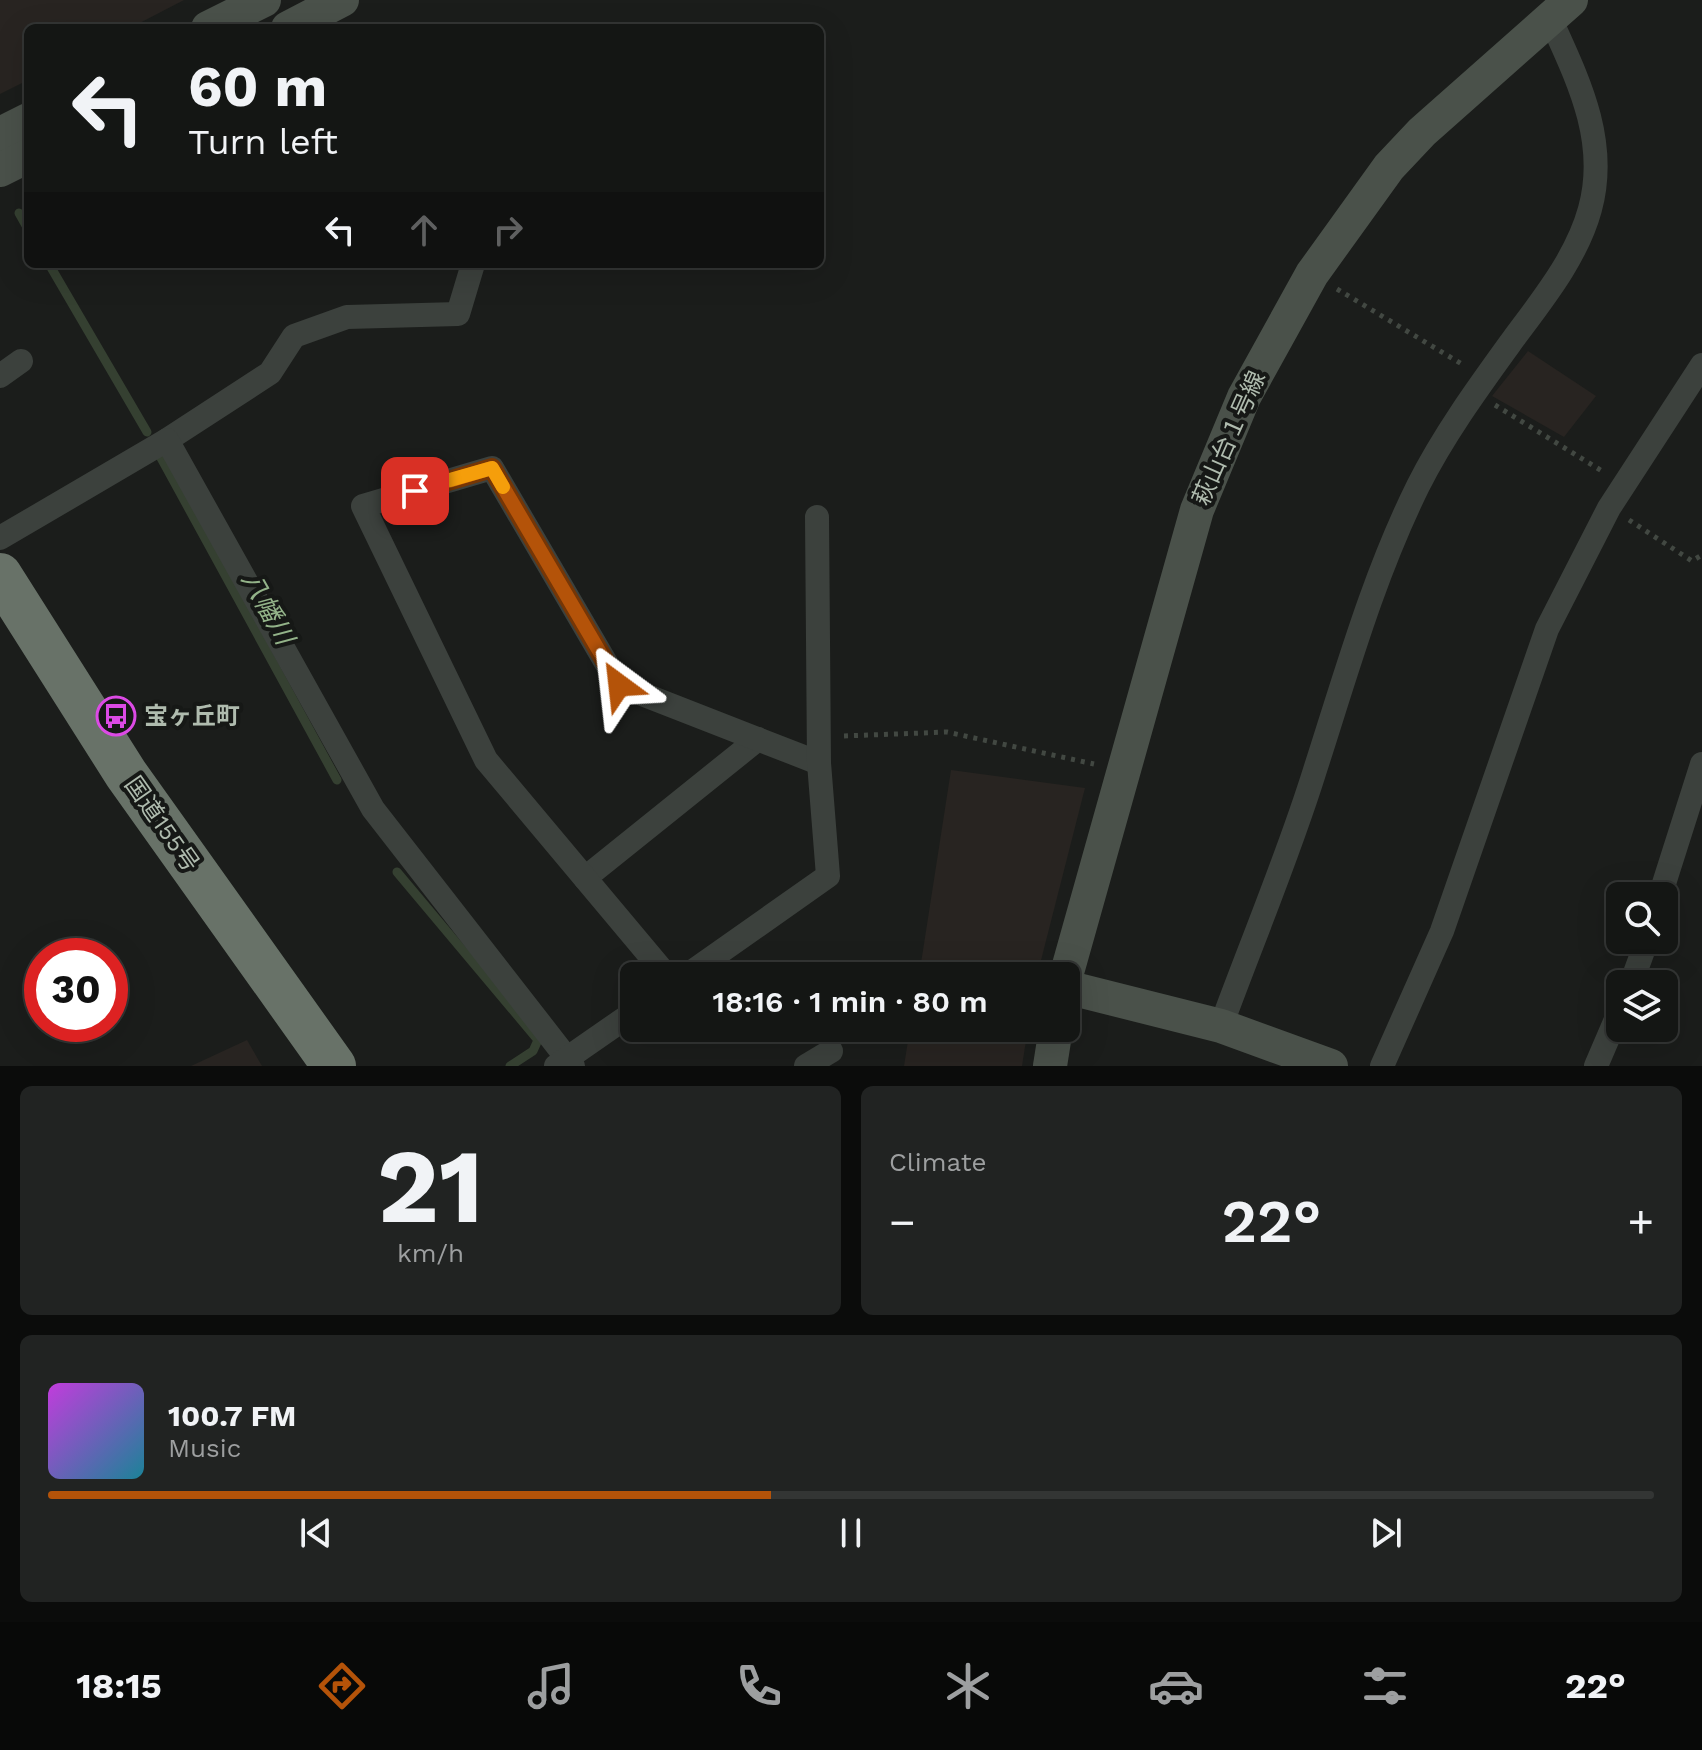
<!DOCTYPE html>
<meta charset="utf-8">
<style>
:root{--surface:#141614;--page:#212322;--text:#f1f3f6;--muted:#9d9fa0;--line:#333534;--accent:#b45309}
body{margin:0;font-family:"Work Sans","Noto Sans JP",sans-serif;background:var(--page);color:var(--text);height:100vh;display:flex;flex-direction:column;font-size:30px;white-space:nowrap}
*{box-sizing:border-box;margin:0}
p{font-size:26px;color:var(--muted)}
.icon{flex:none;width:44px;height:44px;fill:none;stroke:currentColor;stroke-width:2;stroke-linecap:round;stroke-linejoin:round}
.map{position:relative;height:1066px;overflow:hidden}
.panel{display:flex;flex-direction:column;gap:20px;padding:20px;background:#0b0c0b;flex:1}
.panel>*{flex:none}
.guide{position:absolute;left:24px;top:24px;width:800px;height:244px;border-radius:12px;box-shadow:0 8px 32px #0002,0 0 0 2px var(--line);background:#141614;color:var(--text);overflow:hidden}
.tools{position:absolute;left:1606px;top:882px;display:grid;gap:16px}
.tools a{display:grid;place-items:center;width:72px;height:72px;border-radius:12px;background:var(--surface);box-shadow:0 8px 32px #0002,0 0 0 2px var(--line);font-size:40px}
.speed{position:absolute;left:24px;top:938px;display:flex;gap:16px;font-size:40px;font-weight:700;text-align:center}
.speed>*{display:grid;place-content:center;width:104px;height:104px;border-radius:50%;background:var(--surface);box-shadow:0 8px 32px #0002,0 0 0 2px var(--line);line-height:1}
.speed .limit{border:12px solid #d22;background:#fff;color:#111}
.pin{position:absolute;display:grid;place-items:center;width:68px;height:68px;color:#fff;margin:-34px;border-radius:16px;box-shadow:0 4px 12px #0006}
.me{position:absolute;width:88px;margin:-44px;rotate:330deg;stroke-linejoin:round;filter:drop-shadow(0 0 6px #0008)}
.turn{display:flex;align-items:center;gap:28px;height:168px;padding:0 32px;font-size:36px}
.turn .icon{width:104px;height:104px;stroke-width:2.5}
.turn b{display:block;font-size:56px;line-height:68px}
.lanes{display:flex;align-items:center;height:76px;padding:0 32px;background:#0003;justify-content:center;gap:40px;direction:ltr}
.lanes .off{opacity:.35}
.big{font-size:60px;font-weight:600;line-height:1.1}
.panel .widget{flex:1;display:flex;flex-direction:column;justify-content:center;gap:12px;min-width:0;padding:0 28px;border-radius:12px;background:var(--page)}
.panel .dial{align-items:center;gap:0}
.dial b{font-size:104px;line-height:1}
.song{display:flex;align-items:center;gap:24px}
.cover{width:96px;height:96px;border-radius:12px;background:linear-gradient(135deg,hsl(290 70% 55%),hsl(190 70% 35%))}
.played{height:8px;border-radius:4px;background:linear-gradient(90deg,var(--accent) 45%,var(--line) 45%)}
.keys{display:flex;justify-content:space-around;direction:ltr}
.heat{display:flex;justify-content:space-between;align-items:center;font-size:44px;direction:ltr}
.panel .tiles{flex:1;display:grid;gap:20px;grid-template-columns:1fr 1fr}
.widget:last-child{grid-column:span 2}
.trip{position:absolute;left:620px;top:962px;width:460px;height:80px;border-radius:12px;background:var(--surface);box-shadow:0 8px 32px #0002,0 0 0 2px var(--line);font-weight:600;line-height:80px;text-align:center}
.dock{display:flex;height:128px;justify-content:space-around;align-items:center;background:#080908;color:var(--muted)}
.dock .icon{width:56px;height:56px}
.dock .active{color:var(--accent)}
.dock b{font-size:36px;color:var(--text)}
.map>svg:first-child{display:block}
.green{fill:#282421}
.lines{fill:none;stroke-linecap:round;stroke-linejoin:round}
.stream{stroke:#354031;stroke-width:9}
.path{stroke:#424842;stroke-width:5;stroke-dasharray:4 6;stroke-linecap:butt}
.street{stroke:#3c413d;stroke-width:24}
.secondary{stroke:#4a514a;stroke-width:34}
.highway{stroke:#687268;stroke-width:44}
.route-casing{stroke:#753606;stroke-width:20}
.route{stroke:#b45309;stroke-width:14}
.slow{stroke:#f59e0b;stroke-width:14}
.labels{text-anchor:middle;stroke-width:8;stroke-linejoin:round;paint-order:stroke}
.street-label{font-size:24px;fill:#afbbae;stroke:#161816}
.poi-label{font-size:24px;font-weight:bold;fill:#afbbae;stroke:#161816;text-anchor:start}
.water-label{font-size:26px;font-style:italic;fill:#93b389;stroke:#161816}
</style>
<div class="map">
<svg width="1702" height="1066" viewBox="0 0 1702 1066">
<rect width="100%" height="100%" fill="#1b1d1b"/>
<g class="green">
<path d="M0 0H184L130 28H28V80L0 94Z"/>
<path d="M1528 351 1596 396 1564 437 1492 396Z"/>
<path d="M951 770 1085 788 1037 976H919Z"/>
<path d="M910 1028H1028L1022 1066H904Z"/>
<path d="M247 1040 262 1066H191Z"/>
</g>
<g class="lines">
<g class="stream">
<path d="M19 213 28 229"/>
<path d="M49 264 147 432"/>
<path d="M160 456 337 780"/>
<path d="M397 872 538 1040 533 1051 510 1066"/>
</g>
<g class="path">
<path d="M1337 289 1465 366"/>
<path d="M1495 405 1602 471"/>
<path d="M1629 520 1692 561 1702 555"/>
<path d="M844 736 947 732 1094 764"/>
</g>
<g class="street">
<path d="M0 376 21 361"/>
<path d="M167 440 270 373 294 336 347 317 458 314 473 264"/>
<path d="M0 538 167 440 373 809 573 1066"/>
<path d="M585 878 758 739"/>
<path d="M1660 896 1702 764"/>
<path d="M667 976 486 760 363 506 492 468 619 685 819 763"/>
<path d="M686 976 828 876 819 763 817 517"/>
<path d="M1631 984 1647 940"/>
<path d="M1221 1026C1252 941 1288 857 1315 770 1346 674 1373 577 1418 486 1444 434 1480 385 1514 338 1543 299 1577 257 1590 209 1609 140 1577 78 1550 18"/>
<path d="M556 1066 634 1012"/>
<path d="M806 1066 831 1051"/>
<path d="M1382 1066 1442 931 1547 629 1609 508 1702 365"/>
<path d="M1596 1066 1620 1010"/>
</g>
<g class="secondary">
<path d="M208 28 264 0"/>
<path d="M288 28 342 0"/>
<path d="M0 134 28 120"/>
<path d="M0 170 28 156"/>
<path d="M1066 976 1197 510 1244 397 1312 274 1389 167 1422 132 1571 0"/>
<path d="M1066 987 1221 1026 1331 1066"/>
<path d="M1050 1066 1056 1028"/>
</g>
<path class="highway" d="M0 575 126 774 334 1066"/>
</g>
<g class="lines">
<defs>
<path id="route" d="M415 491 492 468 619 685"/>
</defs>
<use href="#route" class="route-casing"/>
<use href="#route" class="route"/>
<path class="slow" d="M450 480 492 468 503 487"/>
</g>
<defs>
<symbol id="bus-ring" viewBox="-11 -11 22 22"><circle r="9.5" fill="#161816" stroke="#dc4ae5" stroke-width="1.5"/><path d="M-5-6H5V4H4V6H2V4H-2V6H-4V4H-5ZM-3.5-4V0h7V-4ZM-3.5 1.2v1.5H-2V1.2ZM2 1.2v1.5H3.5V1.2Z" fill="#dc4ae5"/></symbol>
</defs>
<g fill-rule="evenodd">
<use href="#bus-ring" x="94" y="694" width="44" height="44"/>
</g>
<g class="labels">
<g class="street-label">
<text transform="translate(1229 438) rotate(-66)" y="8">萩山台１号線</text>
<text transform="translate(162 824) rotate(55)" y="8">国道155号</text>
</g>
<g class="poi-label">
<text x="144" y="724">宝ヶ丘町</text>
</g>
<g class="water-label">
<text transform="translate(268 608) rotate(61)" y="9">八幡川</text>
</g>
</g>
</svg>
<div class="tools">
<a><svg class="icon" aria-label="search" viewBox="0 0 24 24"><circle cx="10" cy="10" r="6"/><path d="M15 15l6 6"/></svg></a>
<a><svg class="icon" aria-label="layers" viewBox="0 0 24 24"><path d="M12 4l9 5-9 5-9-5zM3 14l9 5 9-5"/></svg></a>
</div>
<div class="speed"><div class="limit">30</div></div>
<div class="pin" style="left:415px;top:491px;background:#d93025"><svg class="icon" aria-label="arrive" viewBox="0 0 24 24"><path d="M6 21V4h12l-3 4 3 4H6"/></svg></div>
<svg class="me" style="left:619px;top:685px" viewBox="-20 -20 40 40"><path d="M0-17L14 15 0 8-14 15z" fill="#b45309" stroke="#fff" stroke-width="4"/></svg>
<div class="trip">18:16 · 1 min · 80 m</div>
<div class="guide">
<div class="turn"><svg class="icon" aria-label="left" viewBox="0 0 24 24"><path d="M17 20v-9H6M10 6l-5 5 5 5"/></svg><div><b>60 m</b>Turn left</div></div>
<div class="lanes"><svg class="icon" aria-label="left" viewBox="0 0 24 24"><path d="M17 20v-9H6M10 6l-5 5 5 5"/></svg><svg class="icon off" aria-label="ahead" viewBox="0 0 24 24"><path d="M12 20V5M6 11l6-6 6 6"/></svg><svg class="icon off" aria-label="right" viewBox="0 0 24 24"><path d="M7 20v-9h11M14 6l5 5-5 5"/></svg></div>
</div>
</div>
<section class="panel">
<div class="tiles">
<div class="widget dial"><b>21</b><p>km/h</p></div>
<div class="widget"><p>Climate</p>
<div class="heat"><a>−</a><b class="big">22°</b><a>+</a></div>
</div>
<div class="widget">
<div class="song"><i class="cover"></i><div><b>100.7 FM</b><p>Music</p></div></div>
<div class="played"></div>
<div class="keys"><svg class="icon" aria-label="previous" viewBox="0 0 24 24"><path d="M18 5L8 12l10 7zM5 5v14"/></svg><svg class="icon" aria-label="pause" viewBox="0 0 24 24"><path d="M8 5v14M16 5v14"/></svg><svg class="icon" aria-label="next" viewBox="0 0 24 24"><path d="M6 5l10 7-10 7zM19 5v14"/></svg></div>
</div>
</div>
</section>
<nav class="dock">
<b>18:15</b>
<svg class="icon active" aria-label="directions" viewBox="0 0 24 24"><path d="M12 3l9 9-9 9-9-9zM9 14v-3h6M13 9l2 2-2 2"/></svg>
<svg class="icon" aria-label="music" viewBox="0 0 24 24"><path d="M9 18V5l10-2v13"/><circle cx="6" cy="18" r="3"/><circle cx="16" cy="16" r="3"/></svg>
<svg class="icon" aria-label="phone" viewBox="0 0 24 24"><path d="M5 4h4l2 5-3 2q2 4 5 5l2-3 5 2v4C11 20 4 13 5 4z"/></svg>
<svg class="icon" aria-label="climate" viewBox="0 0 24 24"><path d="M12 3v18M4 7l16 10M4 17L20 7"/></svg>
<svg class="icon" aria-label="car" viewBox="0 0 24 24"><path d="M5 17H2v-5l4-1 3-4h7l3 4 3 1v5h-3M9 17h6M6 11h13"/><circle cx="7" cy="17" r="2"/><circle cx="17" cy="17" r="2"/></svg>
<svg class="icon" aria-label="filters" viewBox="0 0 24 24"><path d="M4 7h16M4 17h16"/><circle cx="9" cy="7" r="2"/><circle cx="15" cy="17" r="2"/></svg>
<b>22°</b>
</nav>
